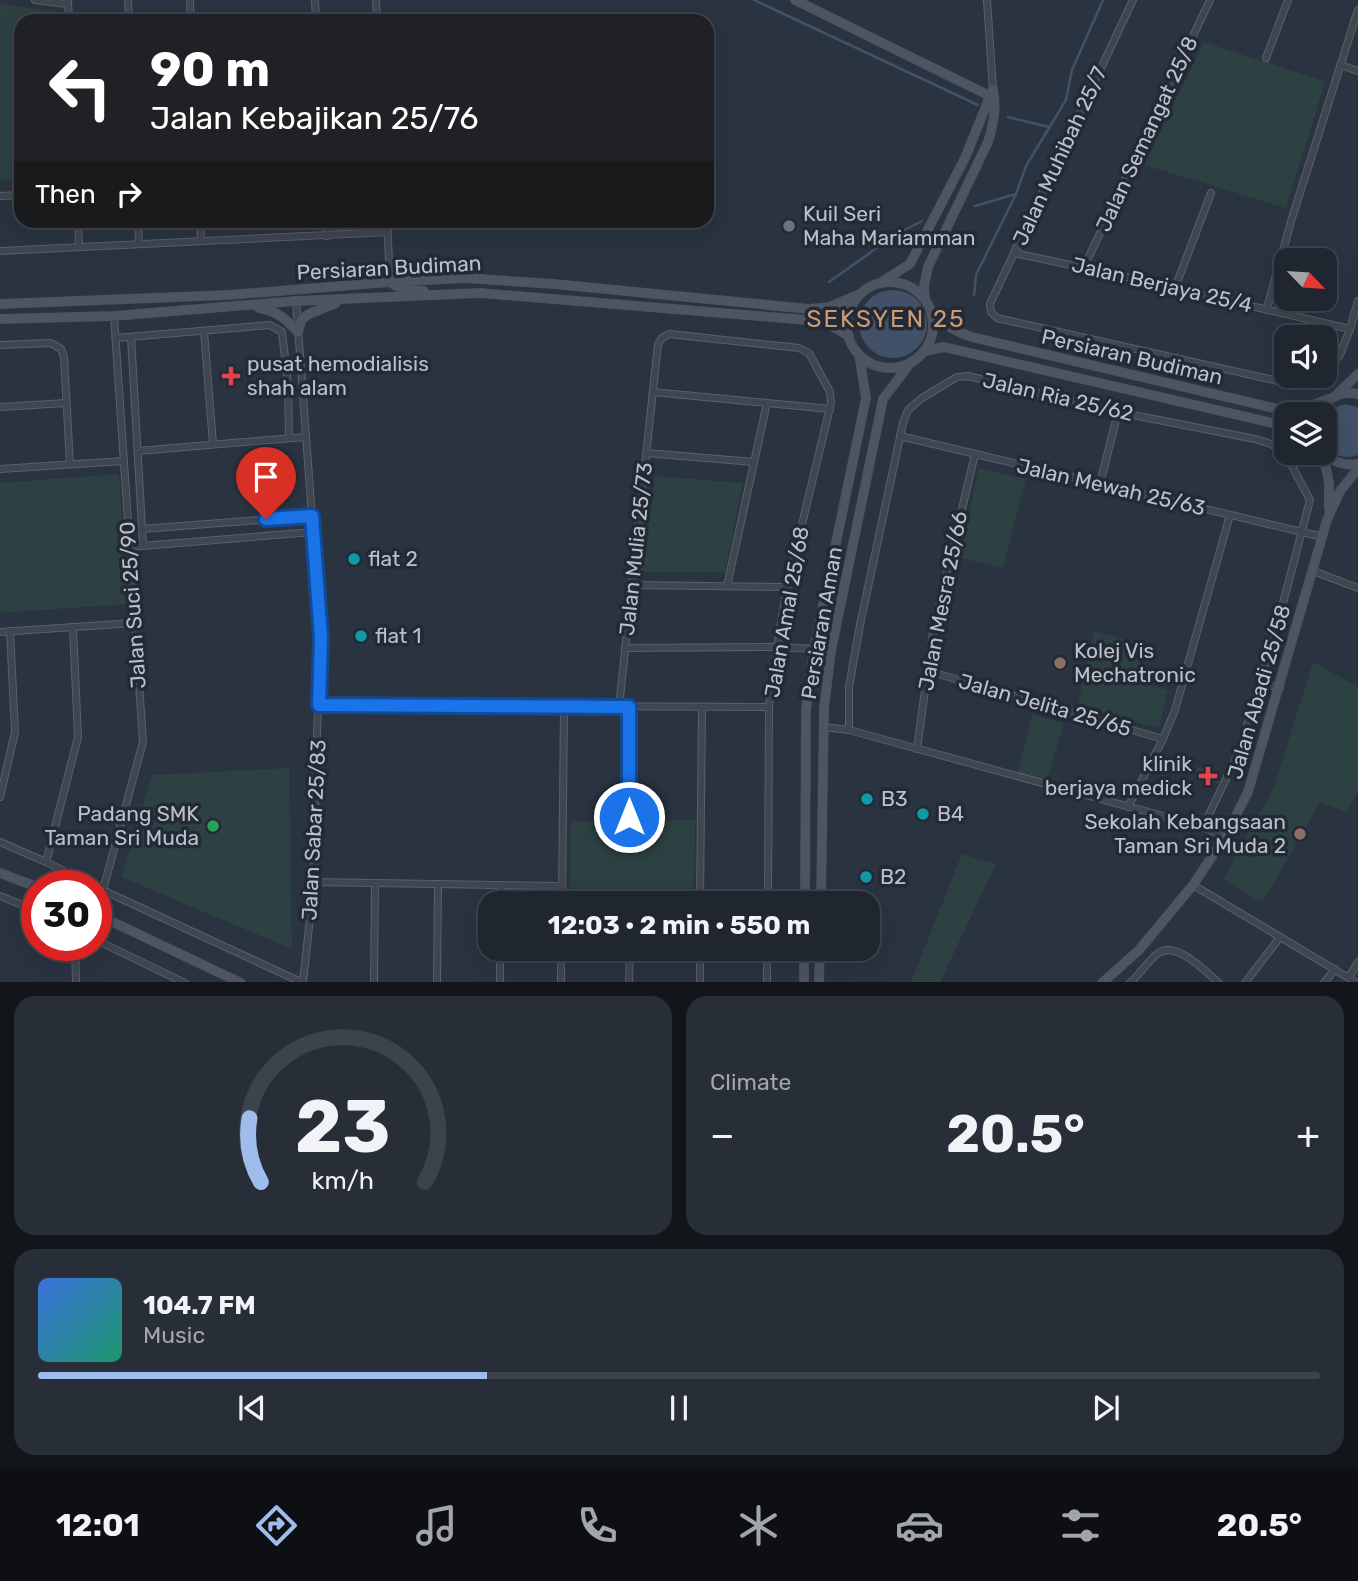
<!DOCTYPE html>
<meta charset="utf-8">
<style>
:root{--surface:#202630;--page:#282e38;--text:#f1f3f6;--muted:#a2a5ab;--line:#3d434c;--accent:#9ebcec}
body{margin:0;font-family:Rubik,sans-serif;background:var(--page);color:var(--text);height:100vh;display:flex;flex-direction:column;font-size:26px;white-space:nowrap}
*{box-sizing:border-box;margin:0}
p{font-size:23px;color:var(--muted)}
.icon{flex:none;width:38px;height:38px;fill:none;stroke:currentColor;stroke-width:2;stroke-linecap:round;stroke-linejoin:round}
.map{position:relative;height:982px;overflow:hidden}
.panel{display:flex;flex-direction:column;gap:14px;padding:14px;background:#12151a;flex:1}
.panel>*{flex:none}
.guide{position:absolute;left:14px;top:14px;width:700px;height:214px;border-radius:21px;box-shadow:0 7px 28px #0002,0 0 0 2px var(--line);background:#202124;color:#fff;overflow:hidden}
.needle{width:46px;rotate:115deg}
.buttons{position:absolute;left:1274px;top:248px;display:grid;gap:14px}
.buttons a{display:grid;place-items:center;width:63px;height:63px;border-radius:14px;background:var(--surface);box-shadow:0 7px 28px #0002,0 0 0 2px var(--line);font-size:35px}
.speed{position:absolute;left:21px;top:870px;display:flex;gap:14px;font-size:35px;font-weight:700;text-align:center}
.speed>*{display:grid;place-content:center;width:91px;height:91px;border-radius:50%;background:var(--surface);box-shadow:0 7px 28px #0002,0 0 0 2px var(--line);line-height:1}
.speed .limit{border:10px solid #d22;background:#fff;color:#111}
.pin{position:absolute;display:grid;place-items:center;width:60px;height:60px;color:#fff;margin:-72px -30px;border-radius:50% 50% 50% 0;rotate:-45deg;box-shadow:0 0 7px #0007}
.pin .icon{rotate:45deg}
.me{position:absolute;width:77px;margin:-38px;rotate:0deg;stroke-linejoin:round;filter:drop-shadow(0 0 5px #0008)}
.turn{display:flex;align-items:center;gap:24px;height:147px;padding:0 21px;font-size:32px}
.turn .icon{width:91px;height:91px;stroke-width:2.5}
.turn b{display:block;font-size:49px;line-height:60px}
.then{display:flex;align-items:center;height:66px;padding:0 21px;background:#0003;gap:14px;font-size:26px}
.big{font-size:52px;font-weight:700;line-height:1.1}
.panel .tile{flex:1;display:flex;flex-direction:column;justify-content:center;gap:10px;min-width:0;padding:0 24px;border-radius:21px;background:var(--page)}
.panel .dial{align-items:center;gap:0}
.dial svg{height:182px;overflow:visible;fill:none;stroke:var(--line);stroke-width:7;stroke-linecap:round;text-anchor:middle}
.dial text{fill:var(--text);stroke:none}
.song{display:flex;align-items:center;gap:21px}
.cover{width:84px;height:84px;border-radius:10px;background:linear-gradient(135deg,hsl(220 70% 55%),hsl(160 70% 35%))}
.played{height:7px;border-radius:4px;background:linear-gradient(90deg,var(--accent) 35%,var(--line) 35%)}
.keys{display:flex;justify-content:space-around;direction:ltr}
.heat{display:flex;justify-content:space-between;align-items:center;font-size:38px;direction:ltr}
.panel .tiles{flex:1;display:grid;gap:14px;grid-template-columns:1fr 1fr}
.tile:last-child{grid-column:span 2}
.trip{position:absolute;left:478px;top:891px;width:402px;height:70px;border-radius:21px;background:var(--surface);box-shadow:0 7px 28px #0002,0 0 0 2px var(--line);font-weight:700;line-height:70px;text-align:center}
.dock{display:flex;height:112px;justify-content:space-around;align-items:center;background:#0d0f13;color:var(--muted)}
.dock .icon{width:49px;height:49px}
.dock .active{color:var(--accent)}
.dock b{font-size:32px;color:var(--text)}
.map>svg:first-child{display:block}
.medical{fill:#3a3945}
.green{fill:#2d4142}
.water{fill:#425167}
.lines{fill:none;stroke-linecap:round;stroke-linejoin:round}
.stream{stroke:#425167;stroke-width:2.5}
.street-casing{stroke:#59606b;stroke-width:8}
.secondary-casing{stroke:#484e5a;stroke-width:10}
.street{stroke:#3e4650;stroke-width:6}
.secondary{stroke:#4d5563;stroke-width:9}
.route-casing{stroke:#114b97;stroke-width:18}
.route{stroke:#1a73e8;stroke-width:12}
.worship-dot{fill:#6b7280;stroke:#232a36;stroke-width:2.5}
.health-dot{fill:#e0444e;stroke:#232a36;stroke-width:2.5}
.culture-dot{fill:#0f9aa8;stroke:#232a36;stroke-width:2.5}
.education-dot{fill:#8d6e63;stroke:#232a36;stroke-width:2.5}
.leisure-dot{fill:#2e9e5b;stroke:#232a36;stroke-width:2.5}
.labels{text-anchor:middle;stroke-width:7;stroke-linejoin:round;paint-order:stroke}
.street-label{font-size:21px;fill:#bbc1ca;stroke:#232a36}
.poi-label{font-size:21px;fill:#bbc1ca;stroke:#232a36;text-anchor:start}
.quarter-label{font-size:24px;letter-spacing:2px;fill:#ca9c76;stroke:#232a36}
</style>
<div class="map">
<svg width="1358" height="983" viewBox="0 0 1358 983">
<rect width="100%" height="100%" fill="#2a3340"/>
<path class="medical" d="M1198 767 1221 778 1218 784 1195 773Z"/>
<g class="green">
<path d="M0 4 60 12 61 21H21V180L0 181Z"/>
<path d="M1204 42 1325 82 1286 208 1144 165Z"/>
<path d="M979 468 1026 479 1003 568 960 558Z"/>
<path d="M119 474 128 604 0 613V483Z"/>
<path d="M655 476 743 483 725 572H640Z"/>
<path d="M1094 631 1138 643 1139 666 1145 683 1168 690 1159 728 1078 706Z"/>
<path d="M1313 662 1358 687V791L1347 812 1320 803 1262 903 1223 879 1274 787Z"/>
<path d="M1032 714 1064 723 1047 780 1018 772Z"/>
<path d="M289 768 292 949 121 877 152 775Z"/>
<path d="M695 820 694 903H569L571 821Z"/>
<path d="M962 854 996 864 940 982H911Z"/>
</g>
<g class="water">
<circle cx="893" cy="324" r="34"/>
<path d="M1345 404 1358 407V455C1347 459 1329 457 1325 443 1324 440 1325 436 1325 432 1325 415 1328 409 1345 404Z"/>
</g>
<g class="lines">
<g class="stream">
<path d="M754 0 978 105"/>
<path d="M1008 117 1049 127"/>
<path d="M975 206 1016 194"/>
<path d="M829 282 895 235 922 221"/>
<path d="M974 295 976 275 1016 194 1026 166 1066 100 1072 70 1103 0"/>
</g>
<defs>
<g id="street">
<path d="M35 0 68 4"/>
<path d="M128 0 129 21"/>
<path d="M190 0 191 21"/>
<path d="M315 0 316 21"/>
<path d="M376 0 377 21"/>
<path d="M987 0 993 89"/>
<path d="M1133 0 990 304 991 312 997 318 1287 383H1299L1314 376"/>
<path d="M68 2 69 21"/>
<path d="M1266 58 1288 0"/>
<path d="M1340 65 1358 71"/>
<path d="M0 196 21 195"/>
<path d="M78 220 79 247"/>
<path d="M138 220 139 244"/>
<path d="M200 220 201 241"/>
<path d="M326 220 327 236"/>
<path d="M387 220 390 282"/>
<path d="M0 251 388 232"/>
<path d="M1014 253 1127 277 1350 329"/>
<path d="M1084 267 1210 0"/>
<path d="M1175 288 1211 193"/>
<path d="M296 301 321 638 316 758 314 882 303 982"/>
<path d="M1267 308 1292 218 1358 10"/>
<path d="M204 331 213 444"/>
<path d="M131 337 143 545"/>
<path d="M116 338 270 325 282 332 288 384 289 438"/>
<path d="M0 345 51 343 61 349 64 357 70 464"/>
<path d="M1325 369 1340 355 1350 329 1358 301"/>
<path d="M653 392 830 409"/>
<path d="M0 407 66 403"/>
<path d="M900 436 1323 537"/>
<path d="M138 451 305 437"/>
<path d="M646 453 754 462"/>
<path d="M0 469 124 461"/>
<path d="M1100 484 1118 412"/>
<path d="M142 529 312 516"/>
<path d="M129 547 313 532"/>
<path d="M1313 571 1358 588"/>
<path d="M632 585 787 587"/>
<path d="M727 586 767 403"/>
<path d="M0 632 134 623"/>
<path d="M625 648 777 647 814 649"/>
<path d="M928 671 1163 739"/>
<path d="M1260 683 1280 688"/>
<path d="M319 705 769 707"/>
<path d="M619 707 658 344 662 338 669 334 799 348 809 353 830 392 831 403 787 587 777 647 769 707 768 903"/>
<path d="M824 727 849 730 1203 827 1225 837"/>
<path d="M849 730V687L860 625 903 423 908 410 922 398 957 377 968 376 1118 412 1255 439 1271 444 1285 453 1310 500 1275 634 1238 754 1203 827"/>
<path d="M917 749 933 632 975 454"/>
<path d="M0 797 15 732 10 631"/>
<path d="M1128 807 1163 739 1175 710 1230 515"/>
<path d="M629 817V707"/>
<path d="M0 842 46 862 94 886"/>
<path d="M46 862 78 737 73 627"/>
<path d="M314 882 562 886"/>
<path d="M1193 885 1357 983"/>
<path d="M96 887 303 983"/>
<path d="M103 890 143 742 114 316"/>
<path d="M0 896 37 911"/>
<path d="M501 903V885"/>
<path d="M562 903 564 706"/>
<path d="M700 903 702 707"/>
<path d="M96 940 185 983"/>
<path d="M75 945 76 983"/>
<path d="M1349 977 1358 962"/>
<path d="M374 981 375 883"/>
<path d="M437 983 438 884"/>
<path d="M500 983V948"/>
<path d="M561 983V948"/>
<path d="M629 983 630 948"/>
<path d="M700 983V948"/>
<path d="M767 983V948"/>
<path d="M1130 983C1140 974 1147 962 1157 954 1175 939 1205 971 1219 983"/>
<path d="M1245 983 1280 937"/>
<path d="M1324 983 1335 969"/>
</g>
<g id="secondary">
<path d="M795 0 994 98"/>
<path d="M883 281 910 264 965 158 993 89"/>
<path d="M390 282C402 291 410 290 424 291"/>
<circle cx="890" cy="325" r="43"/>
<path d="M925 300 924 286 928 267 988 142C993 125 997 109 993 91"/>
<path d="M0 304 228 295 390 282 465 278 554 284 809 309 829 307 860 294"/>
<path d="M259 308C277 311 286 319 298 332L302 319 309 314 336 303"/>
<path d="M932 314C944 325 956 332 972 337L1286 411 1296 412 1328 399"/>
<path d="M0 319 114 316 296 301 480 293 806 320 826 323 849 336"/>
<path d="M924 351 944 347 1286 426"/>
<path d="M1338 393 1358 374"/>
<path d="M1317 415C1326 399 1339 390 1358 394"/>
<path d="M1323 453C1334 462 1344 466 1358 464"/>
<path d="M1323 454 1329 483V508"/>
<path d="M0 873 37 887"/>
<path d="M805 903 806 709 814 649 866 398 859 354"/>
<path d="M821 903 824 709 831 651 883 399 912 361"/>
<path d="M96 914 241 983"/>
<path d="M804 983V948"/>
<path d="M819 983 820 948"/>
<path d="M1102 983 1139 950 1193 885 1225 837 1248 792 1327 520 1340 491 1358 469"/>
</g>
</defs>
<use href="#street" class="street-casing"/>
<use href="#secondary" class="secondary-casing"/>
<use href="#street" class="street"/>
<use href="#secondary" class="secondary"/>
</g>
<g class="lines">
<defs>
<path id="route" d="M266 519 312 516 321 638 319 705 629 707V817"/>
</defs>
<use href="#route" class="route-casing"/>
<use href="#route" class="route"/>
</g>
<circle class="worship-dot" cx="789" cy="226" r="7"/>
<g class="health-dot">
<path d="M227.5 365.5h7v7h7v7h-7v7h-7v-7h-7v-7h7z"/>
<path d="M1204.5 765.5h7v7h7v7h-7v7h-7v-7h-7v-7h7z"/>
</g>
<g class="culture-dot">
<circle cx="354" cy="559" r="7"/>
<circle cx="361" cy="636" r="7"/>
<circle cx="867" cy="799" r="7"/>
<circle cx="923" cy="814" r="7"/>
<circle cx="866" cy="877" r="7"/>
</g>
<g class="education-dot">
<circle cx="1060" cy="663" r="7"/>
<circle cx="1300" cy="834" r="7"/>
</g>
<circle class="leisure-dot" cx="213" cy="826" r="7"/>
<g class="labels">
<g class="street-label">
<text transform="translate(1147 134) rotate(-65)" y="7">Jalan Semangat 25/8</text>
<text transform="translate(1060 156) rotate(-65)" y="7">Jalan Muhibah 25/7</text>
<text transform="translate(389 268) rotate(-3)" y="7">Persiaran Budiman</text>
<text transform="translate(1162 285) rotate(13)" y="7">Jalan Berjaya 25/4</text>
<text transform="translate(1132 357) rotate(13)" y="7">Persiaran Budiman</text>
<text transform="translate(1058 397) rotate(13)" y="7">Jalan Ria 25/62</text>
<text transform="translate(1111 487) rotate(13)" y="7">Jalan Mewah 25/63</text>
<text transform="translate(636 549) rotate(-84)" y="7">Jalan Mulia 25/73</text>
<text transform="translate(943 601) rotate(-79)" y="7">Jalan Mesra 25/66</text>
<text transform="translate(133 605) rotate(-94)" y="7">Jalan Suci 25/90</text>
<text transform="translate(787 612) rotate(-80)" y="7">Jalan Amal 25/68</text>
<text transform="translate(822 623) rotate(-80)" y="7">Persiaran Aman</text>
<text transform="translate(1259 692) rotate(-74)" y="7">Jalan Abadi 25/58</text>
<text transform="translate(1045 705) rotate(16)" y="7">Jalan Jelita 25/65</text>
<text transform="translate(314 830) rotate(-87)" y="7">Jalan Sabar 25/83</text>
</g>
<g class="poi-label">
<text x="803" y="221">Kuil Seri<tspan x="803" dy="24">Maha Mariamman</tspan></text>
<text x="247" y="371">pusat hemodialisis<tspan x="247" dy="24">shah alam</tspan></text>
<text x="368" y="566">flat 2</text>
<text x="375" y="643">flat 1</text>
<text x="1074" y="658">Kolej Vis<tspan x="1074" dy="24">Mechatronic</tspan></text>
<text x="1192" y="771" text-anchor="end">klinik<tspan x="1192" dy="24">berjaya medick</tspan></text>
<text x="881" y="806">B3</text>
<text x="199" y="821" text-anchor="end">Padang SMK<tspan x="199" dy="24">Taman Sri Muda</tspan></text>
<text x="937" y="821">B4</text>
<text x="1286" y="829" text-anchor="end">Sekolah Kebangsaan<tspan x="1286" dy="24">Taman Sri Muda 2</tspan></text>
<text x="880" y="884">B2</text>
</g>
<g class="quarter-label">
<text x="886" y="327">SEKSYEN 25</text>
</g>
</g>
</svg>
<div class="buttons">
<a><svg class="needle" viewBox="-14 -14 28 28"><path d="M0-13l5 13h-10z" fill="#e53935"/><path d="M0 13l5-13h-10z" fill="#a2a5ab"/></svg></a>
<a><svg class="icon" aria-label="sound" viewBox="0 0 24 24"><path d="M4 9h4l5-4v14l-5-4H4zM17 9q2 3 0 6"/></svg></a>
<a><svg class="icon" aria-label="layers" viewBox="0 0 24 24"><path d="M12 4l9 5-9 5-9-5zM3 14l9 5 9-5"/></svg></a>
</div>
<div class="speed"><div class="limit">30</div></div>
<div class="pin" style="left:266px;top:519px;background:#d93025"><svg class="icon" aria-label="arrive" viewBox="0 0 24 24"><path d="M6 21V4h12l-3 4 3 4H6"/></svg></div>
<svg class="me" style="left:629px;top:817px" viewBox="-20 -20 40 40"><circle r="17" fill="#1a73e8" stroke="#fff" stroke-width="3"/><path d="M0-11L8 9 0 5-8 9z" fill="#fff"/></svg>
<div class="trip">12:03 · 2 min · 550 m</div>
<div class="guide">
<div class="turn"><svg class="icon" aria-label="left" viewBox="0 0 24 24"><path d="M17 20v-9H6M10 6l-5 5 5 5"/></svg><div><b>90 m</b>Jalan Kebajikan 25/76</div></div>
<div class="then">Then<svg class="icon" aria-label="right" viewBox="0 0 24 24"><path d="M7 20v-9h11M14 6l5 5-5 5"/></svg></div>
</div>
</div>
<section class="panel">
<div class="tiles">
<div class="tile dial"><svg viewBox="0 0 100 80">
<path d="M14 69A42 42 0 1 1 86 69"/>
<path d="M14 69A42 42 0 0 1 9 41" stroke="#9ebcec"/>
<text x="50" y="56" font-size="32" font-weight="700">23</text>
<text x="50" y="72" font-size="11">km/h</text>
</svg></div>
<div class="tile"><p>Climate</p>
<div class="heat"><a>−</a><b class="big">20.5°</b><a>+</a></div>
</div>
<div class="tile">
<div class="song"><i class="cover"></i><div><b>104.7 FM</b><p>Music</p></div></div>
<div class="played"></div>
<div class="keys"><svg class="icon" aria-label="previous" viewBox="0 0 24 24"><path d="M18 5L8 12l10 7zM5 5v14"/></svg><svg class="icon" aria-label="pause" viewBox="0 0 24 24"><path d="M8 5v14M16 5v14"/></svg><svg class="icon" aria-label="next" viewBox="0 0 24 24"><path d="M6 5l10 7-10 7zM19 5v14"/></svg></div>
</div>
</div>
</section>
<nav class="dock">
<b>12:01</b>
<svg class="icon active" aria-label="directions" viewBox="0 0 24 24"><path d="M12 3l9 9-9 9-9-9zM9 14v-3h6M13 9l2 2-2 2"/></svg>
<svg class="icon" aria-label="music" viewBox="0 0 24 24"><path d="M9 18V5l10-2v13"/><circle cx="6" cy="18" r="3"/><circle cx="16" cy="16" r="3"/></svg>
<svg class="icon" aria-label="phone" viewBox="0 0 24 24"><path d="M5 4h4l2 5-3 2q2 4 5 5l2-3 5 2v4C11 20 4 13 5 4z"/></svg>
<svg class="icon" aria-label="climate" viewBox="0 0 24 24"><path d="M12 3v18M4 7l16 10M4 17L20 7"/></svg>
<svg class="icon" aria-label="car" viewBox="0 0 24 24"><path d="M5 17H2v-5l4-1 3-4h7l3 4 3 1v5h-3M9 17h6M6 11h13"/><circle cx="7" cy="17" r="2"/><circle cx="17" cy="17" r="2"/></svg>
<svg class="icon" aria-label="filters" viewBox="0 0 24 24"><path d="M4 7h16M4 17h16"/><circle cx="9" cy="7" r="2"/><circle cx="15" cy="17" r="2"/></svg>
<b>20.5°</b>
</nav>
